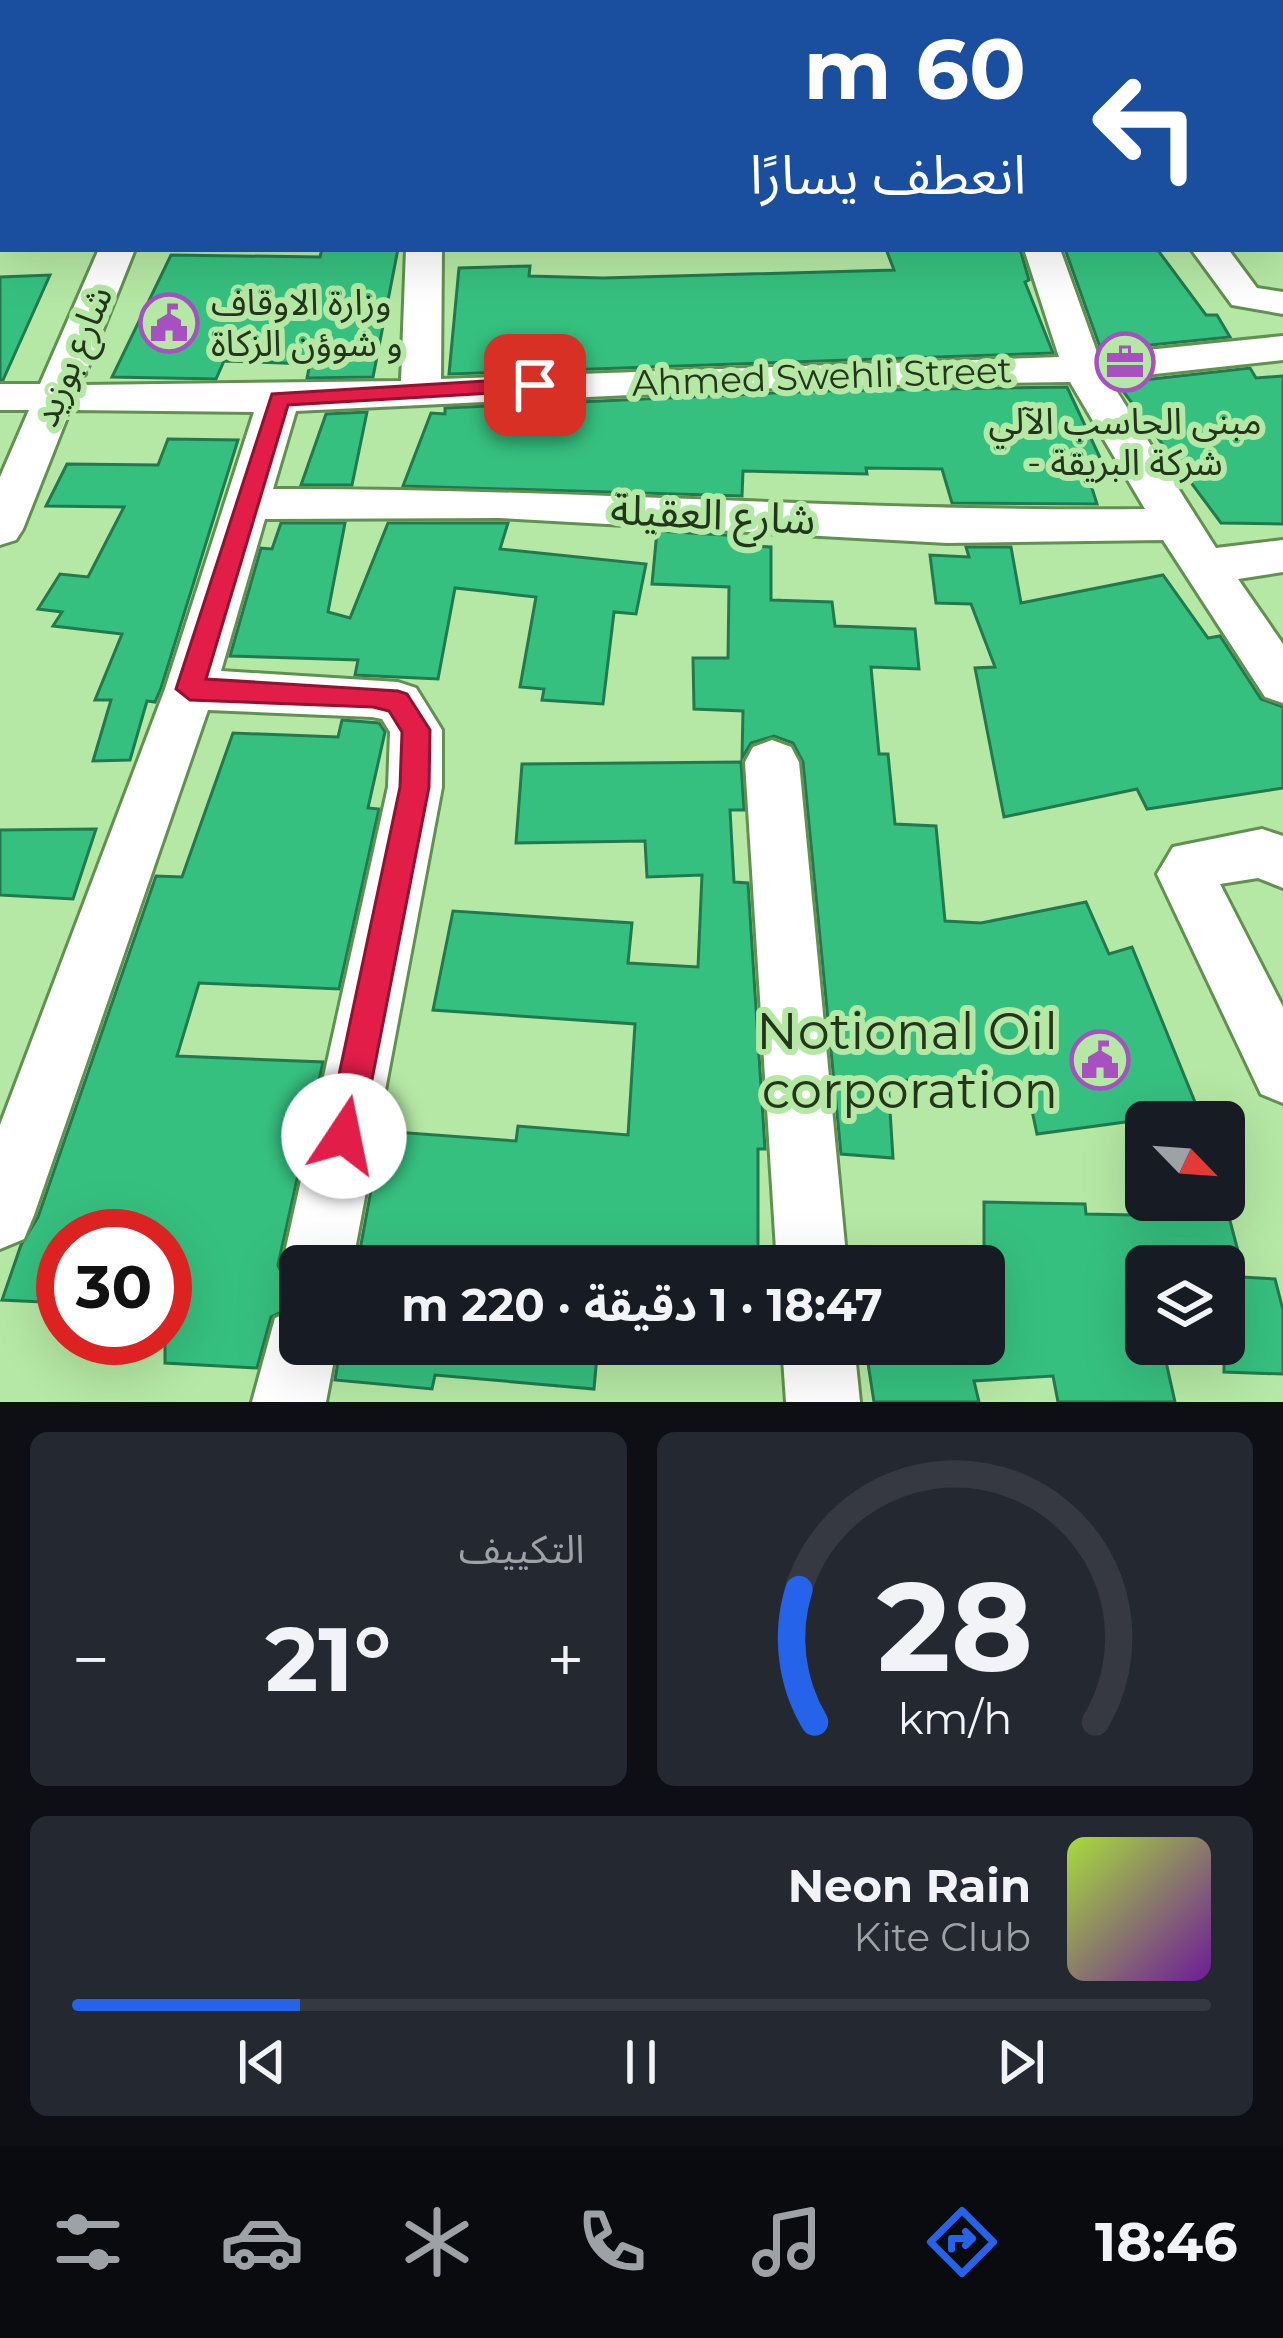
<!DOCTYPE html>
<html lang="ar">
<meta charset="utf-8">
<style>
:root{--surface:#171b24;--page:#242831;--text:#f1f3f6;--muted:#9ea1a6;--line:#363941;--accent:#2563eb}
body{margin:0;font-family:Montserrat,"Noto Sans Arabic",sans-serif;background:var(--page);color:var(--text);direction:rtl;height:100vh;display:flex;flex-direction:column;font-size:45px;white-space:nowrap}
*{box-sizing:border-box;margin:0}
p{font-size:39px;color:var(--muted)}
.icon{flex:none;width:66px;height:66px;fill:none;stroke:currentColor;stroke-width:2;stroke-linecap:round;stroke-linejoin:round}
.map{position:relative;height:1402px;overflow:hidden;direction:ltr}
.side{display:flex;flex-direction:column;gap:30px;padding:30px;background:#0d0f14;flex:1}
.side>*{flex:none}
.top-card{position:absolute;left:0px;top:0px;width:1284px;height:252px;box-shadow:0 12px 48px #0002;direction:rtl;background:#1a4fa0;color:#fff;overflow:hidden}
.needle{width:78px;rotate:115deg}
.buttons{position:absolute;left:1125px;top:1101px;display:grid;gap:24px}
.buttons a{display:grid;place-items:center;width:120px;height:120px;border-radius:18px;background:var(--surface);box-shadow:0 12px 48px #0002;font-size:60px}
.speed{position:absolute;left:36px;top:1209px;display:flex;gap:24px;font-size:60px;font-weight:700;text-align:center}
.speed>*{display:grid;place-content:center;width:156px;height:156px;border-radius:50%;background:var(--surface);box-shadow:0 12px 48px #0002;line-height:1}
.speed .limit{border:18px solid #d22;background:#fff;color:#111}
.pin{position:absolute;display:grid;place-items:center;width:102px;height:102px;color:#fff;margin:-51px;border-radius:24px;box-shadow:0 6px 18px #0006}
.me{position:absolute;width:132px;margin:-66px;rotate:11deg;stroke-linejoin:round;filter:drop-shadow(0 0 9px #0008)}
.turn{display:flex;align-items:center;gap:42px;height:252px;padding:0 60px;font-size:54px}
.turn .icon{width:156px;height:156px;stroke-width:2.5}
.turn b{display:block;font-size:84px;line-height:102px}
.big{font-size:90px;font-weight:700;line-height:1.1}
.side .tile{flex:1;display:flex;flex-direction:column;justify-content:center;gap:18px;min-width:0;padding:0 42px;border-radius:18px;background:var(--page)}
.side .dial{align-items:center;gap:0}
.dial svg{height:312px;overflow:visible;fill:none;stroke:var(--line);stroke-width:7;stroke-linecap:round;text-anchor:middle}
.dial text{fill:var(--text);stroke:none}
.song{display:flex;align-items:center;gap:36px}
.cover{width:144px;height:144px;border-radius:18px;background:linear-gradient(135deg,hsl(80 70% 55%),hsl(280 70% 35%))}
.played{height:12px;border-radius:6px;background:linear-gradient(90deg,var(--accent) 20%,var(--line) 20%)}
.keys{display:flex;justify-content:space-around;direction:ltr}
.heat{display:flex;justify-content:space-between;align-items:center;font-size:66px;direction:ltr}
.side .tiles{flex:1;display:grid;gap:30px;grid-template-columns:1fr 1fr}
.tile:last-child{grid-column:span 2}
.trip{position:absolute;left:279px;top:1245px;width:726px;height:120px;border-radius:18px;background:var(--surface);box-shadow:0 12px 48px #0002;font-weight:700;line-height:120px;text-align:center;direction:rtl}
.tab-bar{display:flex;height:192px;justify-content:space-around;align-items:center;background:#090b0e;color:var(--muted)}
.tab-bar .icon{width:84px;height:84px}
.tab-bar .on{color:var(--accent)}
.tab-bar b{font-size:54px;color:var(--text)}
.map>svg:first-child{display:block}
.building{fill:#36c07f;stroke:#22794f;stroke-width:3}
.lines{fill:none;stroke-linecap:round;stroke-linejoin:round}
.minor-casing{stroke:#619050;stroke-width:6}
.major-casing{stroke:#fff;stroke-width:6}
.highway-casing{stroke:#fff;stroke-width:6}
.minor{fill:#fff;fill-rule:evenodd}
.major{fill:#d0addc;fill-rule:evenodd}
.highway{fill:#b176c4;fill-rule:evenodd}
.route{fill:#e11d48;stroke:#92132f;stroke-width:3}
.labels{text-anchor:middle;stroke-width:12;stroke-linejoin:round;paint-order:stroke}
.far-poi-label{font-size:36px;fill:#23361b;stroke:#b5e8a4;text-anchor:start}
.far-street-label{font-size:36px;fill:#23361b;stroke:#b5e8a4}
.street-label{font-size:42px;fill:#23361b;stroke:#b5e8a4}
.near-poi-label{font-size:51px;fill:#23361b;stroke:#b5e8a4;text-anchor:end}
</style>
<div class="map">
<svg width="1283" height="1402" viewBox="0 0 1283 1402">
<rect width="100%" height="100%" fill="#b5e8a4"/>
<g class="building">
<path d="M322 249H398L373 377 307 378 310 364 224 361 216 379 112 377 171 255 320 257Z"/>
<path d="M886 249H1020L1029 280 1025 282 1053 353 449 374 459 268 530 266 529 276 603 278 894 270Z"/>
<path d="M1065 249H1157L1206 315H1217L1230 337 1101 350Z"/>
<path d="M50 275 3 380H0V277Z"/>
<path d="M1250 368 1256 378 1283 376V524L1221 523 1117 383Z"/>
<path d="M1067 387 1102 462 1084 463 1097 504 952 503 942 469 866 468 867 474 743 471 742 496 403 486 431 413 445 414V408L819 391Z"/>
<path d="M367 412 352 485H301L326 414Z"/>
<path d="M168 439 238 440 161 688 155 702 147 701 130 760 93 761 111 700H95L122 634 53 626 62 612 38 609 60 574 88 577 124 507 46 506 67 464 158 465Z"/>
<path d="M281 523H345L328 612 350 618 388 523H508L500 549 646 564 636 614 614 612 603 704 542 700 544 689 520 687 536 597 455 588 438 679 355 675 358 660 230 656 261 548 272 549Z"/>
<path d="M657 531 741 536V545L771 547V600L832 602 835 626 915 629 919 669 871 667 879 754H888L895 824 936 826 945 921 981 923 1086 902 1109 954 1132 947 1199 1112 1037 1134 1027 1087 888 1079 893 1158 841 1154 803 762 793 743 774 736 751 743 742 758 743 711 694 709 693 658H728L729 587 652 584Z"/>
<path d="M966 547H1011L1021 603 1163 575 1208 638 1220 636 1261 699 1283 707V788L1147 809 1137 789 1004 817 975 668 995 667 971 604 936 603 930 555 969 557Z"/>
<path d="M342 720 379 723 385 732 368 808 379 809 339 989 199 983 177 1056 323 1062 278 1265 291 1296 289 1308 271 1317 257 1368 165 1363V1236H63V1303L2 1300 21 1245 38 1217 156 876 182 877 233 733 338 737Z"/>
<path d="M741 762 744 810H730L734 882 748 883 765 1149H758V1266H357L382 1131 516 1141 518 1126 628 1135 635 1024 433 1010 453 911 632 923 628 963 698 967 702 875 647 877 645 841 516 843 522 764Z"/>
<path d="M96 829 73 899 0 895V830Z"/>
<path d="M984 1202 1085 1204 1086 1214 1229 1217 1242 1266H1146V1344H1162L1175 1402H1058L1053 1376 974 1381 979 1402H874L865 1344H984Z"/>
<path d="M1224 1276 1275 1279 1283 1310V1374L1224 1372Z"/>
<path d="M341 1344H598L594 1389 435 1375 432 1389 335 1380Z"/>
</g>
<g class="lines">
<defs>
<g id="minor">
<rect x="83" y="0" width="28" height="3"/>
<path d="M208 0H236L207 3Z"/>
<path d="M703 0H731L733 3H705Z"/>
<path d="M942 0H970L971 3H943Z"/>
<path d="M1043 0H1074L1072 3Z"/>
<path d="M1167 0H1199L1201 3H1169Z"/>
<rect x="1281" y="116" width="2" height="20"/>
<path d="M3 164V184L0 185V165Z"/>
<path d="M99 249H135L81 385 401 381 406 249H442L441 379 1059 357 1024 249H1060L1098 355 1283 336V360L1109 379 1216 548 1283 540V572L1238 579 1283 644V703L1265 697 1163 540 947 543 499 518 265 519 221 671 398 682 416 688 442 730V787L352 1266H300V1294L292 1291 282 1266 388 787 390 732 382 719 372 717 208 710 34 1215 24 1239 0 1249V1125L165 689 254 412 70 410 23 529 16 540 0 545V477L29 410H0V384H40ZM1070 382 1145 509C854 512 564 488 273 489L296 411 819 386Z"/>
<path d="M1191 249H1228L1257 288 1283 292V314L1232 305Z"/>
<path d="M772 740 791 747 799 762 847 1266H777L745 762 753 747Z"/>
<path d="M1262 829 1283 836V888L1258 878 1220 884 1283 1007V1103L1261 1094 1157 874 1173 847Z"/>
<path d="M300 1308V1344H337L326 1402H252L275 1318Z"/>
<path d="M782 1344H854L860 1402H786Z"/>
</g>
<rect id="major" x="0" y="86" width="3" height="22"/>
<path id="highway" d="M1247 0H1283V7L1281 3Z"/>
</defs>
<use href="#minor" class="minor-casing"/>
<use href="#major" class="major-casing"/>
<use href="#highway" class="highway-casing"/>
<use href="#minor" class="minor"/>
<use href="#major" class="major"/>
<use href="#highway" class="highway"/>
</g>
<path class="route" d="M535 378 546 385 543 390 288 405 206 679 398 691 407 694 430 730 429 787 361 1136 356 1148 344 1153 331 1148 326 1136 400 787 402 732 389 711 373 707 190 700 176 689 272 394Z"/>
<defs>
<symbol id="civic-ring" viewBox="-11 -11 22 22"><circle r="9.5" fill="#b5e8a4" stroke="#a651bf" stroke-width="1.5"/><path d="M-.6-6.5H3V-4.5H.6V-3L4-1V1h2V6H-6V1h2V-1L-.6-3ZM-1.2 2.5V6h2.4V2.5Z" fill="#a651bf"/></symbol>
<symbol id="office-ring" viewBox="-11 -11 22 22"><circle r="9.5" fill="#b5e8a4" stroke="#a651bf" stroke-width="1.5"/><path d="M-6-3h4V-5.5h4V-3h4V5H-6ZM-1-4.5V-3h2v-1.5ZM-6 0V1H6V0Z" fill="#a651bf"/></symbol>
</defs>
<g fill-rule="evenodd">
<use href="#civic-ring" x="136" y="290" width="66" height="66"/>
<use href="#office-ring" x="1092" y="329" width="66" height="66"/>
<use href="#civic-ring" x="1067" y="1027" width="66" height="66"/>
</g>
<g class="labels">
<g class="far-poi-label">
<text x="211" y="315">وزارة الاوقاف<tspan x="211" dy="41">و شوؤن الزكاة</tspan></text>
<text x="1125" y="434" text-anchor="middle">مبنى الحاسب الآلي<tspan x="1125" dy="41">- شركة البريقة</tspan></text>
</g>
<g class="far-street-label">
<text transform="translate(72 356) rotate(-67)" y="13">شارع بوزيد</text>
<text transform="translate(822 376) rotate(-2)" y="13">Ahmed Swehli Street</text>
</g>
<g class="street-label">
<text transform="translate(713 514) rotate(3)" y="15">شارع العقيلة</text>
</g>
<g class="near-poi-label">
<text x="1058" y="1049">Notional Oil<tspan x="1058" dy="59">corporation</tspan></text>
</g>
</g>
</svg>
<div class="buttons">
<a><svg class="needle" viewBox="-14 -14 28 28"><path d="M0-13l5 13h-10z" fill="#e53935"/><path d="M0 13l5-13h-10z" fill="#9ea1a6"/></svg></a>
<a><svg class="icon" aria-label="layers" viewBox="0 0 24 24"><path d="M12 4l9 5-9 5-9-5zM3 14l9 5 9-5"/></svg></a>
</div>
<div class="speed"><div class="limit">30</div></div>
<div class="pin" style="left:535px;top:385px;background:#d93025"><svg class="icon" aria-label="arrive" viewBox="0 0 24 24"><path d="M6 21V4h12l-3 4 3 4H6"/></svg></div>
<svg class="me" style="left:344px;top:1136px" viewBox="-20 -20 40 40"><circle r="19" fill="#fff"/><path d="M0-13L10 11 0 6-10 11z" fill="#e11d48"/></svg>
<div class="trip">18:47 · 1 دقيقة · 220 m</div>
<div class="top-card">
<div class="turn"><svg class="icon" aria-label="left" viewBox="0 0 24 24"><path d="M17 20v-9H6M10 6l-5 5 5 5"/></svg><div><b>60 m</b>انعطف يسارًا</div></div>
</div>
</div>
<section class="side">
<div class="tiles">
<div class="tile dial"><svg viewBox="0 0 100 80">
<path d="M14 69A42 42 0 1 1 86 69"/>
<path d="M14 69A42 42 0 0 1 10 35" stroke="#2563eb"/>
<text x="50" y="56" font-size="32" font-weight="700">28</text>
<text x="50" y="72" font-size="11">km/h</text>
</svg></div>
<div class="tile"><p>التكييف</p>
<div class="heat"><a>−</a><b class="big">21°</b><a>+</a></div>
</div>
<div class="tile">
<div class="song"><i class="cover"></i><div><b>Neon Rain</b><p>Kite Club</p></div></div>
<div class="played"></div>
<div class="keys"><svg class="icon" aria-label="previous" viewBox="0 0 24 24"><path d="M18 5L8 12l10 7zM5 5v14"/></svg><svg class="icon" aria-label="pause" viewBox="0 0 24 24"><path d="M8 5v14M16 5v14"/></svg><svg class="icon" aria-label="next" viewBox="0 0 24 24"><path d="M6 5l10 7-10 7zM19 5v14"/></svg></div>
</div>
</div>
</section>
<nav class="tab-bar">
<b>18:46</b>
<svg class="icon on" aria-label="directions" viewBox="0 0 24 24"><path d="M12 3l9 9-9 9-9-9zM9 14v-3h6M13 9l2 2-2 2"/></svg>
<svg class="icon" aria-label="music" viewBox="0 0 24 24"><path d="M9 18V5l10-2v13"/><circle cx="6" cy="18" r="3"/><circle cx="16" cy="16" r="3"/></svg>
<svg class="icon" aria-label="phone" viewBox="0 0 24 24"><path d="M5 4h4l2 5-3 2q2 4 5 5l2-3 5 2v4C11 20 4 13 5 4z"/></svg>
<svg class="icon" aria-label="climate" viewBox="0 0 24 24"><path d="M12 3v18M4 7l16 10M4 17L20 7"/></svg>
<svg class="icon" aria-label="car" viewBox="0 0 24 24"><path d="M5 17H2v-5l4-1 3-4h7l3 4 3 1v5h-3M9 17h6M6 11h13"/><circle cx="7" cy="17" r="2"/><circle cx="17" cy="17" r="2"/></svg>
<svg class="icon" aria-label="filters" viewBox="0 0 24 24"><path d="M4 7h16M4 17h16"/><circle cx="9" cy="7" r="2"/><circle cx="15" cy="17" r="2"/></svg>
</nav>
